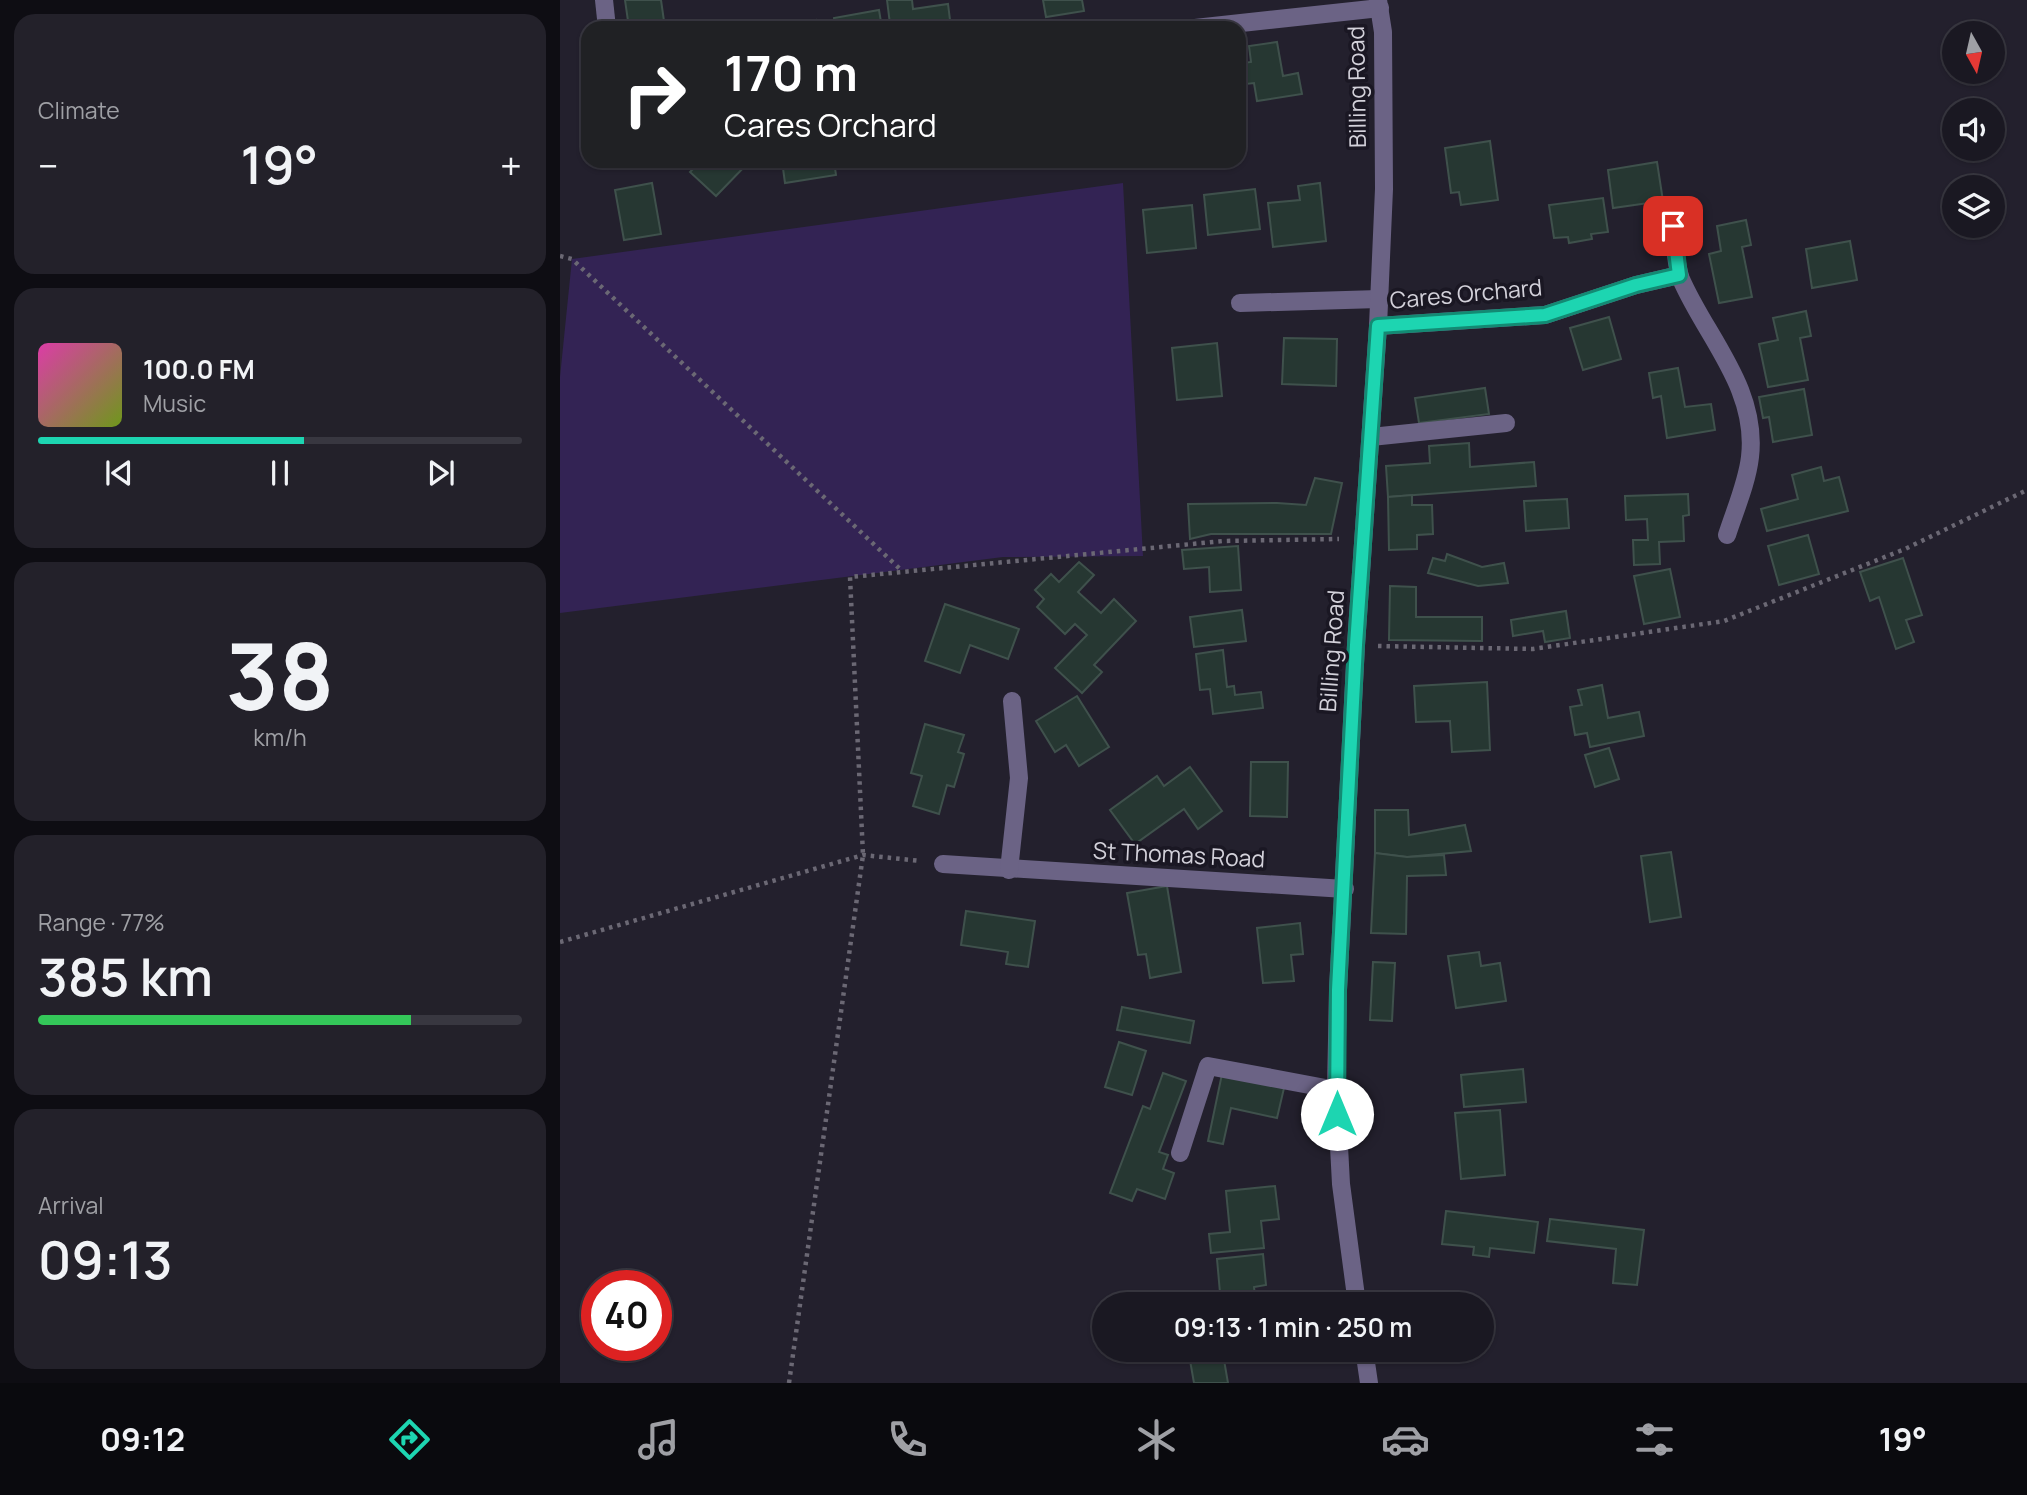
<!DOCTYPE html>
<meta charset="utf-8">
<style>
:root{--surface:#1a1822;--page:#23212a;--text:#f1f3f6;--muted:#9fa0a5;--line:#383740;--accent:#1dd5b1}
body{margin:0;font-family:Manrope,sans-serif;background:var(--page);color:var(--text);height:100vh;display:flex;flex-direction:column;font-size:26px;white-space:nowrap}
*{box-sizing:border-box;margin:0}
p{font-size:23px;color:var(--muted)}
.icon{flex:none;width:38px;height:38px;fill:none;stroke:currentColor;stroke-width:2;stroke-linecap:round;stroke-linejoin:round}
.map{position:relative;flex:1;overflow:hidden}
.drawer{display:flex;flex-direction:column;gap:14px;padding:14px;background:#0e0d13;width:560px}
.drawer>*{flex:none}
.top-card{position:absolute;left:21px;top:21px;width:665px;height:147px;border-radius:21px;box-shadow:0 2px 5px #0004,0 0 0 2px var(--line);background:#202124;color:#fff;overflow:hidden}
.needle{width:46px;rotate:172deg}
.fabs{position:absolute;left:1382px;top:21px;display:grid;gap:14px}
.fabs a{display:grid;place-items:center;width:63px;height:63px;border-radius:50%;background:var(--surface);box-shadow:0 2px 5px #0004,0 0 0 2px var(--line);font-size:35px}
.speed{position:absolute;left:21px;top:1270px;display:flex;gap:14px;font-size:35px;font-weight:700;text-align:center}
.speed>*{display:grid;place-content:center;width:91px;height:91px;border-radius:50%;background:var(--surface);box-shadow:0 2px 5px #0004,0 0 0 2px var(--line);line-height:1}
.speed .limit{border:10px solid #d22;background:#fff;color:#111}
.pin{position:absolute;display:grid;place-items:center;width:60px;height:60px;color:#fff;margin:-30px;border-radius:14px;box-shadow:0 4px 10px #0006}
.me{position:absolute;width:77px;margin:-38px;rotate:0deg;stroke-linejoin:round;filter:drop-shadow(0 0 5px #0008)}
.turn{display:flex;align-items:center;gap:24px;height:147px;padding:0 28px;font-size:32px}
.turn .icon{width:91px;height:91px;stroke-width:2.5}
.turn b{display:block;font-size:49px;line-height:60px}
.big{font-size:52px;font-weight:600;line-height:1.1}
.drawer .widget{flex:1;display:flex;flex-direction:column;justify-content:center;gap:10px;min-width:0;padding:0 24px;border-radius:21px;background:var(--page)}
.drawer .dial{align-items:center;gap:0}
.dial b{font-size:91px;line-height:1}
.song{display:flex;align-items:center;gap:21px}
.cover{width:84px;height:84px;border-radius:10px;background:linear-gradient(135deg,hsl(320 70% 55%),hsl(80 70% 35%))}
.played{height:7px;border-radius:4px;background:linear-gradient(90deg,var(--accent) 55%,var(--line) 55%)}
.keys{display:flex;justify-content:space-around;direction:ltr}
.heat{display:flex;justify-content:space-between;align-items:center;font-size:38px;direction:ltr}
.charge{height:10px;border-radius:5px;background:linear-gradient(90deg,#34c759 77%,var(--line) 0)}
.trip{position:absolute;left:532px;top:1292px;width:402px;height:70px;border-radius:35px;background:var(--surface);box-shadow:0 2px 5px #0004,0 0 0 2px var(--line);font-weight:600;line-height:70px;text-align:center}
.tab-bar{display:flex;height:112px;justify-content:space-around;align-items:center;background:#0a0a0e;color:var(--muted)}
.tab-bar .icon{width:49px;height:49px}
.tab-bar .current{color:var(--accent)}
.tab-bar b{font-size:32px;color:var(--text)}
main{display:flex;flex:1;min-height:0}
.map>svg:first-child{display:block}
.green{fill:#332354}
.building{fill:#263732;stroke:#3f514c;stroke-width:2}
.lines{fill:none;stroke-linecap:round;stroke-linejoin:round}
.path{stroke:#6b6874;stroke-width:4.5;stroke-dasharray:3.5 5;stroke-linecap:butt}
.minor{stroke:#6b6385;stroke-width:18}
.route-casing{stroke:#138a73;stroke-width:18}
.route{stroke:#1dd5b1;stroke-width:12}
.labels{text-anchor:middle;stroke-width:7;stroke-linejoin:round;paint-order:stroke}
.street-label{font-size:23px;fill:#d3d1da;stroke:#1a1723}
</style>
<main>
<section class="drawer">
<div class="widget"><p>Climate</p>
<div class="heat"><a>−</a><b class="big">19°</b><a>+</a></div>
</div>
<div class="widget">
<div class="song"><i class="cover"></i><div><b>100.0 FM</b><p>Music</p></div></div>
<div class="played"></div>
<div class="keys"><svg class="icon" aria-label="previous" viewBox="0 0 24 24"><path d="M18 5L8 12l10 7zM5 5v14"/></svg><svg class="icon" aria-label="pause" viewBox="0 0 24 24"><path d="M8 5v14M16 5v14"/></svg><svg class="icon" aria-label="next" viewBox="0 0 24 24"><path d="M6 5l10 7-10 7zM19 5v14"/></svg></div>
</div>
<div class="widget dial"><b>38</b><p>km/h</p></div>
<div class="widget"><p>Range · 77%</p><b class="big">385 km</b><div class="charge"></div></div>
<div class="widget"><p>Arrival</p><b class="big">09:13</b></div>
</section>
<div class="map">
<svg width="1467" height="1383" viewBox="0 0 1467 1383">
<rect width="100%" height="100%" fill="#23202d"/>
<path class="green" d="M563 183 583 556 443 557 0 613V377L12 259Z"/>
<g class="building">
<path d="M65 0H101L105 28H69Z"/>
<path d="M327 0H352L353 9 388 4 391 28H351L350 21 330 24Z"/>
<path d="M483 0H522L524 11 486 17Z"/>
<path d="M319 10 322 28H275L274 18Z"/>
<path d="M256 20 258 28H211Z"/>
<path d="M717 42 723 76 738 73 742 94 697 101 694 83 686 84 683 63 691 62 689 46Z"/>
<path d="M930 141 938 200 901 205 899 192 891 193 885 148Z"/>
<path d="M141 161H190L156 196 130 172Z"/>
<path d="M222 161H274L276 175 225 183Z"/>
<path d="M1097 162 1103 201 1053 208 1048 170Z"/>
<path d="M92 183 101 234 64 240 55 190Z"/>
<path d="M760 183 766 241 713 247 708 203 740 200 738 186Z"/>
<path d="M695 189 700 229 648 235 644 195Z"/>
<path d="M1043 198 1048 232 1031 234 1032 239 1009 243 1008 237 994 238 989 205Z"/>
<path d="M632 205 636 248 587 253 583 210Z"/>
<path d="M1186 220 1191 245 1182 247 1192 297 1159 303 1149 254 1161 251 1157 226Z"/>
<path d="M1290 241 1297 280 1252 288 1246 249Z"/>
<path d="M1246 311 1251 336 1240 338 1248 380 1208 387 1199 344 1218 340 1213 318Z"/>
<path d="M1049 317 1061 359 1023 370 1010 328Z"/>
<path d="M724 338 777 339 776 386 722 384Z"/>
<path d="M657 343 662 396 617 400 612 348Z"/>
<path d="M1118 368 1125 407 1151 404 1155 430 1107 438 1101 396 1093 398 1089 373Z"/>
<path d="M925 388 929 414 859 423 855 398Z"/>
<path d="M1244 389 1252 435 1213 442 1209 417 1203 418 1199 397Z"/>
<path d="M909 443 910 467 974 462 976 486 828 497 826 466 870 463 869 446Z"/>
<path d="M1261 467 1264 481 1279 477 1288 511 1207 531 1201 509 1238 499 1232 475Z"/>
<path d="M755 478 782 483 771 534H651L630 539 628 504 717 503 746 505Z"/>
<path d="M1128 494 1129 515 1123 516 1124 541 1099 542 1100 564 1074 565 1073 540H1088L1087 519 1066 520 1065 496Z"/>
<path d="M852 495V505H872L873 534 857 535V549L829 550 828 497Z"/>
<path d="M1007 499 1009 528 966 531 964 501Z"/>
<path d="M1248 535 1259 574 1219 585 1208 546Z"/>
<path d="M678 546 681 590 650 592 649 567 624 569 622 550Z"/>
<path d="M887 554 922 567 944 563 948 583 918 586 868 573 873 558 885 561Z"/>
<path d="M1343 558 1362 615 1346 620 1354 642 1336 649 1319 597 1310 601 1300 572Z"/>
<path d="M519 562 534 575 518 592 541 613 554 599 576 621 534 665 542 672 522 693 495 668 527 635 515 624 505 634 477 607 484 599 475 590 491 574 499 582Z"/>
<path d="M1110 569 1120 617 1084 624 1074 576Z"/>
<path d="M830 586 856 587V617H922V641L829 640Z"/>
<path d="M385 604 459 629 448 659 410 645 400 673 365 661Z"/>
<path d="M682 610 686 641 634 647 630 617Z"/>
<path d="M1006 611 1010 638 985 642 983 631 953 636 951 620Z"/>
<path d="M663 650 667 687 674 686 675 695 701 692 703 708 653 714 650 689 640 690 636 654Z"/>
<path d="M927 682 930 750 892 752 890 721 856 722 854 686Z"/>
<path d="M1042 685 1048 718 1079 712 1084 736 1030 747 1027 733 1015 735 1010 707 1022 705 1018 690Z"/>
<path d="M517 696 549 747 519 766 506 745 495 752 476 721Z"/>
<path d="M365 724 404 735 398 752 404 754 394 787 387 785 379 814 353 806 362 776 351 773Z"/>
<path d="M1049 748 1059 779 1035 787 1025 755Z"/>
<path d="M691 762H728L727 817 690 816Z"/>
<path d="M630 767 662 811 638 829 624 809 575 844 550 810 597 776 604 786Z"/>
<path d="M815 810H848L849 835 905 825 911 851 847 857 815 853Z"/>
<path d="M1111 852 1121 917 1090 922 1081 856Z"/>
<path d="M815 853 847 857 884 855 886 875 847 876 846 934 811 933Z"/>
<path d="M607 886 621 972 590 978 586 954 578 955 567 893Z"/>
<path d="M406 911 475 921 468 967 446 964 448 952 401 945Z"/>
<path d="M740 923 743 954 731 955 734 981 703 983 697 928Z"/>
<path d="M919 952 921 966 940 963 946 1001 896 1008 888 956Z"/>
<path d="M813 962 835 963 832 1021 810 1020Z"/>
<path d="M562 1007 634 1021 630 1043 557 1030Z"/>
<path d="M559 1042 586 1051 572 1095 545 1087Z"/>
<path d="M963 1069 966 1102 904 1107 901 1075Z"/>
<path d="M603 1073 626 1081 599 1152 608 1155 603 1169 614 1173 605 1199 577 1189 572 1201 550 1193 583 1106 590 1109Z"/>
<path d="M662 1074 724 1088 717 1118 671 1108 663 1144 648 1141Z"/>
<path d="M940 1110 945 1175 901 1179 895 1113Z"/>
<path d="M715 1186 719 1219 701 1221 704 1248 651 1253 649 1234 670 1232 666 1191Z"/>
<path d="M886 1211 978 1222 974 1253 930 1248 929 1257 913 1255 914 1247 882 1244Z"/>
<path d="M990 1219 1084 1230 1077 1285 1053 1283 1056 1249 987 1241Z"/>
<path d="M703 1254 706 1285 694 1287 696 1304H661L657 1259Z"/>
<path d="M628 1349H684L685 1356 664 1360 668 1383H634Z"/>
</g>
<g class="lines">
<g class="path">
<path d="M0 256 12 259 341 570"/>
<path d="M818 646 973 649 1164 621 1345 549 1467 490"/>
<path d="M0 942 303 855 361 861"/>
<path d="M229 1383 303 855 290 577 663 541 779 539"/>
</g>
<g class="minor">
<path d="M44 0 47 28"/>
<path d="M635 28 820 8"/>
<path d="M1113 226C1115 242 1115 263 1121 279 1146 337 1198 388 1190 457 1187 483 1175 510 1167 535"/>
<path d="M680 303 819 299"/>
<path d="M818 326 985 315 1076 285 1119 275"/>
<path d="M811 437 946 423"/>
<path d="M383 864 785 889"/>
<path d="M449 870 459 778 452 701"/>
<path d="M620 1153 648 1066 776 1090"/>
<path d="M797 1304 781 1184 776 1090 778 990 796 645 818 326 824 189 823 32 818 0"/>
<path d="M804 1349 809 1383"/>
</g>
</g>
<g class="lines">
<defs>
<path id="route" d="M777 1114 778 990 796 645 818 326 985 315 1076 285 1119 275 1113 226"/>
</defs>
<use href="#route" class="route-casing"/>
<use href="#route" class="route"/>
</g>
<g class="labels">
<g class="street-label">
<text transform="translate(797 87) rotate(-91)" y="8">Billing Road</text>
<text transform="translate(906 294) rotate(-5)" y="8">Cares Orchard</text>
<text transform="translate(772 651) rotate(-86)" y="8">Billing Road</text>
<text transform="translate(619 855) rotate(3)" y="8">St Thomas Road</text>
</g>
</g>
</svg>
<div class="fabs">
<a><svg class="needle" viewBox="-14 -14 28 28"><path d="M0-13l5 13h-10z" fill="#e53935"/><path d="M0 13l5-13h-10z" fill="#9fa0a5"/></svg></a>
<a><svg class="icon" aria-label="sound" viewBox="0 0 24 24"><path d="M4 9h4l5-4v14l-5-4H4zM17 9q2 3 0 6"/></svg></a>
<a><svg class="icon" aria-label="layers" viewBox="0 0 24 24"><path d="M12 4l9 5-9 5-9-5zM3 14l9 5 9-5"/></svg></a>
</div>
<div class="speed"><div class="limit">40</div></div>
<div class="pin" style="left:1113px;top:226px;background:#d93025"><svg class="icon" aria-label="arrive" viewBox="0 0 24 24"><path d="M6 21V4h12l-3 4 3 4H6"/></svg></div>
<svg class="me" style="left:777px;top:1114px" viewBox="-20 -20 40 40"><circle r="19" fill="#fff"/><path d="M0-13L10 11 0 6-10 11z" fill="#1dd5b1"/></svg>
<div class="trip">09:13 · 1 min · 250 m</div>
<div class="top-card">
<div class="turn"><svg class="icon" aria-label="right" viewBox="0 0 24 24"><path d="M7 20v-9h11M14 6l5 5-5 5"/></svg><div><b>170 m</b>Cares Orchard</div></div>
</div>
</div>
</main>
<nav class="tab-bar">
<b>09:12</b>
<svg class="icon current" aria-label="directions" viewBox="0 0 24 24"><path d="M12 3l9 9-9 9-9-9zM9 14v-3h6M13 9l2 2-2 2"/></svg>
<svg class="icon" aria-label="music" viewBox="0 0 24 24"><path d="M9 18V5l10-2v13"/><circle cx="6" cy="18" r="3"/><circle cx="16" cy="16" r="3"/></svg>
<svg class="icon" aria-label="phone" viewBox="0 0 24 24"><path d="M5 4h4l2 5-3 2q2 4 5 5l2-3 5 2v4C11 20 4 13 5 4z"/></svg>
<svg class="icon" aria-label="climate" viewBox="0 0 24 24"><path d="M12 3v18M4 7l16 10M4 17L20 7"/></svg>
<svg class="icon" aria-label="car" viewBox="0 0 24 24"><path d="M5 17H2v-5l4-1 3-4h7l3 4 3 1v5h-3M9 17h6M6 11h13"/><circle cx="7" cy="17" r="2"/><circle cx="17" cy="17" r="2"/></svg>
<svg class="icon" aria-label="filters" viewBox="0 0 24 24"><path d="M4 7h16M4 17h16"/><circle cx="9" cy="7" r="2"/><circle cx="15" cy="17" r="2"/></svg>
<b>19°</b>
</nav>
